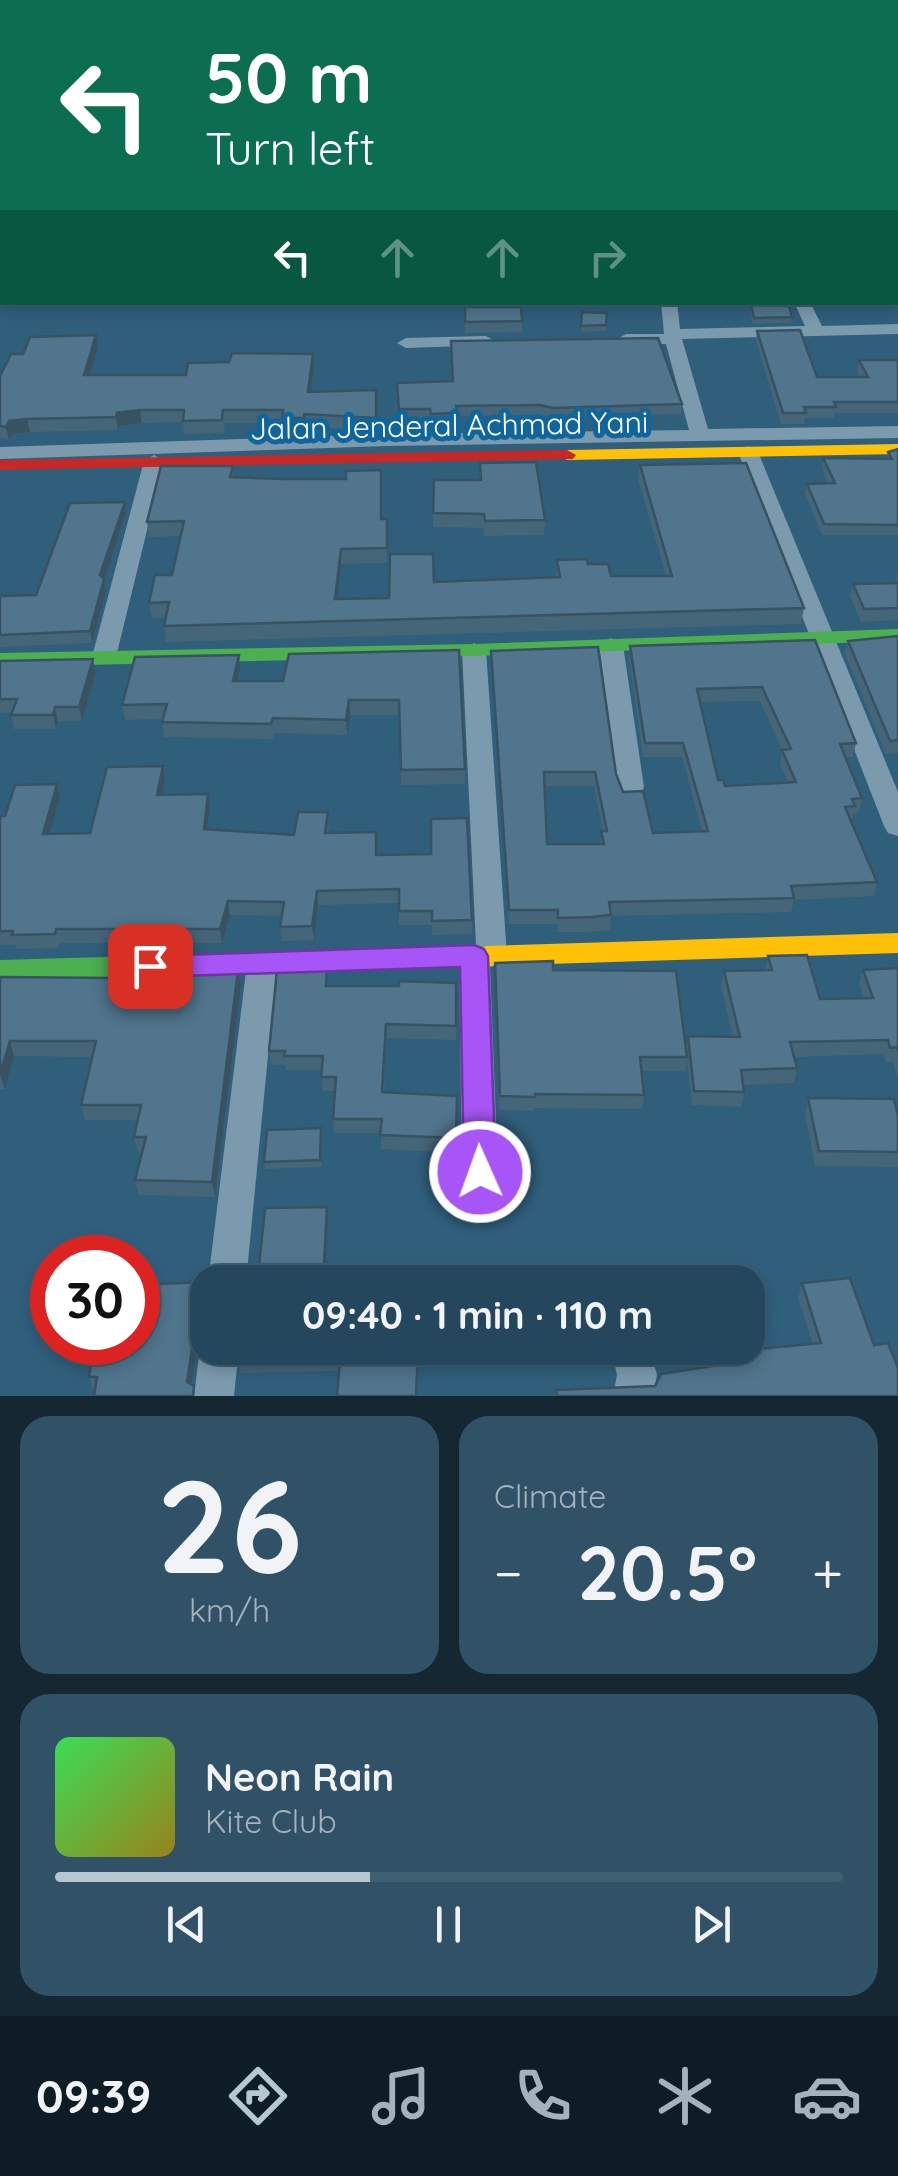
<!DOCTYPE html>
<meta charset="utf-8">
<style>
:root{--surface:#24475d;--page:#305166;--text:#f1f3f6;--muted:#a3b2bc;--line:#415f72;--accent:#b7c7d1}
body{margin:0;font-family:Quicksand,sans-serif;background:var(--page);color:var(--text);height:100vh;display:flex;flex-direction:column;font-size:38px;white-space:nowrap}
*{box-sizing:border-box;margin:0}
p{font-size:32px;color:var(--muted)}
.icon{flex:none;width:55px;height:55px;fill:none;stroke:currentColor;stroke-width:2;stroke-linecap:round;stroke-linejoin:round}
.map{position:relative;height:1396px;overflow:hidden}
.drawer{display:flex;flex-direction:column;gap:20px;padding:20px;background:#142733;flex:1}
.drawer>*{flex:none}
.banner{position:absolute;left:0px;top:0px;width:900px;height:305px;box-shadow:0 5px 15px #0003,0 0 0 2px var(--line);background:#0b6e4f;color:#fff;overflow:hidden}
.speed{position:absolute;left:30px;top:1235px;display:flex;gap:20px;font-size:50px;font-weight:700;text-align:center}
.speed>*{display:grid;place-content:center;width:130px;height:130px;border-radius:50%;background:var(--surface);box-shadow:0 5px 15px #0003,0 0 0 2px var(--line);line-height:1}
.speed .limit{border:15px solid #d22;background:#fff;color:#111}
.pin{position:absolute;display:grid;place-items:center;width:85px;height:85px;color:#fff;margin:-42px;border-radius:20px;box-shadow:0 5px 15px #0006}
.me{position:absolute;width:110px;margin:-55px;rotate:358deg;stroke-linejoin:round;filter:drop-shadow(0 0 8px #0008)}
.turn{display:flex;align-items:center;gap:35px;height:210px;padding:0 40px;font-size:45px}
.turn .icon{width:130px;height:130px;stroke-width:2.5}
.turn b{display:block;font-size:70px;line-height:85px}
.lanes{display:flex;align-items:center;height:95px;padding:0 40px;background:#0003;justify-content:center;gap:50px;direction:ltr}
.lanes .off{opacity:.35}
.big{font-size:75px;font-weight:700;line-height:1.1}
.drawer .widget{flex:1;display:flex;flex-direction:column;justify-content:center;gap:15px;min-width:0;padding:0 35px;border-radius:30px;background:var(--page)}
.drawer .dial{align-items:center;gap:0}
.dial b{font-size:130px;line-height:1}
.song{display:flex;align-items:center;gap:30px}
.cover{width:120px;height:120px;border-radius:15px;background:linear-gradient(135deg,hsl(130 70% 55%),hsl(50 70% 35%))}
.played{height:10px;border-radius:5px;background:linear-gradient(90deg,var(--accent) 40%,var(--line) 40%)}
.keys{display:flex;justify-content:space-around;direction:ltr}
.heat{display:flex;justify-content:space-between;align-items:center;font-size:55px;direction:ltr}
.drawer .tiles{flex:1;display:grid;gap:20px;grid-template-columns:1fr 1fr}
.widget:last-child{grid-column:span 2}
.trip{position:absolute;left:190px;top:1265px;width:575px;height:100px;border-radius:30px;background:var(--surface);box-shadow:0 5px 15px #0003,0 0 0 2px var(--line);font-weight:700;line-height:100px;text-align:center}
.dock{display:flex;height:160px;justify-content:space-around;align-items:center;background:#0e1c25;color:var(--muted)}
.dock .icon{width:70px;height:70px}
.dock .selected{color:var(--accent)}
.dock b{font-size:45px;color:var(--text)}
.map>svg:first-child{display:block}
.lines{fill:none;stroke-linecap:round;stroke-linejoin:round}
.street{fill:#7b9aae;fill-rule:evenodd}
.fast{fill:#4caf50;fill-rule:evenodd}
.slow{fill:#ffc107;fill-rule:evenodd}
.jam{fill:#c62828;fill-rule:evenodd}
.wall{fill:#456578;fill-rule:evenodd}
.shaded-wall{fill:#385262}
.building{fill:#50758c;stroke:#385262;stroke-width:2.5;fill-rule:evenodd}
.route{fill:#a855f7;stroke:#6d37a1;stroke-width:2.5}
.labels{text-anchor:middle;stroke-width:10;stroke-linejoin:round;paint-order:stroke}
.far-street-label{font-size:30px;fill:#fff;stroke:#10669c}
</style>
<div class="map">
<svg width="898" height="1396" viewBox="0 0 898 1396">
<rect width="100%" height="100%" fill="#305f7c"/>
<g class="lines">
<g class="street">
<path d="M294 0H304L305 2H295Z"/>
<path d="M472 0H482L483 2H473Z"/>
<rect x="0" y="62" width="2" height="6"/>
<path d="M661 302H677L680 329 805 326 794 302H810L822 326 898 324V334L682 339 708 429 898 426V438L387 446 0 459V447L387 434 689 430 666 344H626L617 339 626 334H664Z"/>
<path d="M486 336 495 341 492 345 406 348 397 343 406 338Z"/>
<path d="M748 446 758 452 898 792V836L888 833 884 826 738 452Z"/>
<path d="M154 455 164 461 116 657 104 664 95 662 92 657 144 461Z"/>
<path d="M611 638 623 645 644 787 641 793H621L618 787 599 645Z"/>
<path d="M474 643 486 650 507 956 503 964 490 967 498 1172 493 1183 480 1187 467 1183 462 1172 459 956 463 948 476 945 462 650Z"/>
<path d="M262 951 273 955 277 963 246 1282H208L247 963 251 955Z"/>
<path d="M206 1335 208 1348H239L234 1396H194L200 1348Z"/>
<path d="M611 1348H650L657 1375 653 1396H613L617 1375Z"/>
</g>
<g class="fast">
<path d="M898 629V641L474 656 0 667V653L474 644Z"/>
<path d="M486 946 496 949 500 956 496 963 486 966 0 982V960Z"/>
</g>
<g class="slow">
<path d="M898 444V454L567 460 558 455 567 450Z"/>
<path d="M898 933V953L486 966 476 963 472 956 476 949 486 946Z"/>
</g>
<path class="jam" d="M567 450 576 455 573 459 0 470V460Z"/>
</g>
<g class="wall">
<path d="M751 305 792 317V323L753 324 750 311Z"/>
<path d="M465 307 522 321V332L465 333Z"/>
<path d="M582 312 607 313 606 331 581 332Z"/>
<path d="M757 331 817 377H860L857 371 859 360H898V413H835L834 418H805L804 424H781L756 341Z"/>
<path d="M98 347 90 375H186L314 366 310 392 376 390 377 431 305 427V430L283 431 282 423H225L224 433 184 434 183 422 142 423 119 426 118 430 30 432 12 434 9 440 0 438V376L23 354Z"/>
<path d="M453 381 682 404 681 414 553 418 539 415 457 416V424L431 425 430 419 400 420 397 393Z"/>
<path d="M898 449V535H822L805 494 807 484H828L822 468 823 458 887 459 888 452Z"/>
<path d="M480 463 545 520 544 535 484 536V528L433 527V513L480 480Z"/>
<path d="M640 465 804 608 801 624 166 642 164 626 166 618H152L149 603 172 575 180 536 149 537 147 522 233 466 234 477 381 519H387V563L341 564 337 599 389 598 434 582 556 577 557 560 588 564 611 576H666L638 479Z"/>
<path d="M125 502 126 513 104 581 106 591 92 643 0 647V596L36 595Z"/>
<path d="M898 569V620L861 622 850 596 853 584 896 583Z"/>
<path d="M898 636V753L886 754 845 654 848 641Z"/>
<path d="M815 640 856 743 853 757H845L862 798 859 812 854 813 851 820 877 882 874 896 794 900 791 912 611 916 610 930 590 932H557V924H509L491 651 616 774 623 792 653 833 702 831 682 757H643L629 659 630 646ZM760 701 782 750 780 764 788 782 725 786 718 780 700 702ZM544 786H594L603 831H601L600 844H547Z"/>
<path d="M459 650 465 784 401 785 399 715H350L347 735 274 733 273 739 164 737 162 719 125 720 122 705 239 655 240 670 238 681H283Z"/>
<path d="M0 661 96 673 82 721H58L56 729H14L11 715 12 713H0Z"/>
<path d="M165 780 162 795 210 807 207 829 294 835 329 826 328 833 377 855 472 920V934L432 935V925H399V903L318 905 314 940 282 941 280 927 282 916 230 915 222 943H60L58 948 16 949 15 945H0V816H5L60 798 50 834 90 833Z"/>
<path d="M768 956 820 999 864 998 859 984 863 970 898 968V1078L893 1062H886L883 1054 794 1057 797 1068 794 1083 743 1085 744 1092 741 1107 692 1105 687 1060 685 1071H642L644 1095 642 1109 534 1108V1111L499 1110 495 963 553 970 686 1049 688 1036 733 1037 721 986 724 971 765 970Z"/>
<path d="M0 977 241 985 215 1197 139 1195 135 1180 142 1152H138L134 1137 138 1120H85L81 1105 93 1057 14 1056 5 1089H0Z"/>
<path d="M456 983V1040L386 1038 384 1093 457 1096 456 1153 381 1149V1133H334L333 1119 335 1091H323L322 1070H286L285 1065H271L269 1051 328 986H399Z"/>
<path d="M808 1098 898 1116V1167L815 1166 805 1113Z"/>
<path d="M321 1128V1167L265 1169 264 1162Z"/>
<path d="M327 1207 328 1222 325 1280 261 1281 259 1266Z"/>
<path d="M802 1283 874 1345 898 1396H555L556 1390 655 1386 707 1367 710 1354 813 1344 798 1298Z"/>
<path d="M205 1296 192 1384 93 1391 89 1377Z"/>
<path d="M339 1348V1371L240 1373 238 1359Z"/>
</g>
<g class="shaded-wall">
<path d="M96 335 98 347 86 388 84 375Z"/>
<path d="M313 354 314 366 309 404 308 392Z"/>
<path d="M140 410 142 423 119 426 118 430 116 417 117 413Z"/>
<path d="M27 419 30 432 12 434 9 440 6 427 9 421Z"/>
<path d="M125 502 126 513 104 581 106 591 92 643 90 631 100 575Z"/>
<path d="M341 549V564L336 614 335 599Z"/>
<path d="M239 655 240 670 234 695 233 681Z"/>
<path d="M93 659 96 673 82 721 79 707Z"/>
<path d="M349 700 350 715 347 735 346 720Z"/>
<path d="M55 707 58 721 56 729 53 715Z"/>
<path d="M163 766 165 780 159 809 157 795Z"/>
<path d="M57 784 60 798 46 847 43 834Z"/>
<path d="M208 794 210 807 205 843 204 829Z"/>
<path d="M317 891 318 905 314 940 312 926Z"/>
<path d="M228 901 230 915 222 943 220 929Z"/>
<path d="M238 970 241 985 215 1197 212 1182Z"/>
<path d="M10 1041 14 1056 5 1089 0 1074Z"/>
<path d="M327 1207 328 1222 325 1280 324 1265Z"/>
<path d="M202 1282 205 1296 190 1396 187 1382Z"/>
</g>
<g class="building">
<path d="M751 305 789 306 792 317 754 318Z"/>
<path d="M465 307H521L522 321 465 322Z"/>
<path d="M582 312 607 313 606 325 581 326Z"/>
<path d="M800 330 817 377H868L859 360H898V402H834L836 407H804L806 413H783L757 331Z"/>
<path d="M96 335 84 375H186L188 363 229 362 232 353 313 354 308 392 376 390V418L304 414V418H282L283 410H223L222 420 183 421 184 410H140L117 413 116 417 27 419 9 421 6 427 0 426V376L11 354H23L30 337Z"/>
<path d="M658 338 682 404 553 408 540 405 456 406 457 413 431 414 430 409H399L397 383 453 381 451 341Z"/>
<path d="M898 449V525L824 524 807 484 835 483 823 458 892 459 888 452Z"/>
<path d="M536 462 545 520 485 521 484 514 433 513 434 480H481L480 463Z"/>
<path d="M746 463 804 608 164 626 169 602 149 603 155 575H172L184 521 147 522 161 466H233L230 477 284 479H346V471L381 470V519H387V548L341 549 335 599 389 598 390 554H433L434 582 560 577 557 560 587 559 588 564H608L611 576H672L640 465Z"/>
<path d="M125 502 100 575 104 579 90 631 0 635V596L36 595 70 503Z"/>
<path d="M898 583V608L864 609 853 584Z"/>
<path d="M898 636V740L890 741 848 641Z"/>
<path d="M815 640 856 743 840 744 862 798 852 799 855 806 845 807 877 882 791 886 794 898 609 902 611 915 591 917 558 918V910H509L491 651 598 647 616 774 623 792 643 791 653 833 708 831 683 743H645L630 646ZM762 687 791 749 782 750 796 782 725 786 723 780H718L697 689ZM544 772H595L607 831H601L604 844H547Z"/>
<path d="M459 650 465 769 401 770 399 700H349L346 720 273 718 271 724 162 722 167 704 122 705 135 657 239 655 233 681H283L289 654Z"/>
<path d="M93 659 79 707H55L53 715H11L17 699H0V661Z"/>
<path d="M163 766 157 795 208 794 204 829 294 835 298 812H328L325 833 376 832V855L431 854V819L467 818 472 920 432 921V911H399V889L317 891 312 926 280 927 284 902 228 901 220 929H56L55 934 12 935 13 931H0V816H5L15 785 57 784 43 834 90 833 107 767Z"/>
<path d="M807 955 820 999 873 998 863 970 898 968V1050L897 1047 890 1048 888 1040 790 1042 797 1068 741 1070 744 1092 694 1091 688 1036 740 1037 724 971 772 970 768 956Z"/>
<path d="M553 961V970L676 971 687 1057H640L644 1095 535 1094V1097L500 1096 495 963Z"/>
<path d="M327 968 326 986H399V981L456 983V1026L386 1024 382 1092 457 1096 456 1138 380 1135 382 1119H333L336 1077H321L323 1056H284L285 1051H269L277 970Z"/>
<path d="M238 970 212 1182 135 1180 146 1137H134L141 1105H81L96 1041H10L0 1074V977L112 978 113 974Z"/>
<path d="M808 1098 894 1099 898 1116V1152L819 1151Z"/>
<path d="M321 1128 320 1160 264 1162 267 1130Z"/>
<path d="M327 1207 324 1265 259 1266 265 1208Z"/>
<path d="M850 1278 874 1345 888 1343 898 1368V1396H557L556 1390 655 1386 661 1374 713 1366 710 1354 821 1343 802 1283Z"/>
<path d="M202 1282 187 1382 194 1386 193 1396H94L97 1377H89L94 1342H138V1285Z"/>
<path d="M238 1348H338L337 1357 238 1359Z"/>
<path d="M341 1348 418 1349 416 1396H337Z"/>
</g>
<path class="route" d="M474 945 484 949 488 956 496 1172 491 1182 480 1186 469 1182 464 1172 460 967 150 977 140 974 136 966 140 959 150 956Z"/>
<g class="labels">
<g class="far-street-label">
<text transform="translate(449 426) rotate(-1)" y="10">Jalan Jenderal Achmad Yani</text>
</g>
</g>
</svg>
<div class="speed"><div class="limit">30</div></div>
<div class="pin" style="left:150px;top:966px;background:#d93025"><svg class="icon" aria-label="arrive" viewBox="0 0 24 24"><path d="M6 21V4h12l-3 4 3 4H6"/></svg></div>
<svg class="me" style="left:480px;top:1172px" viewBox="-20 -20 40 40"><circle r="17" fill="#a855f7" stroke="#fff" stroke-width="3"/><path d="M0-11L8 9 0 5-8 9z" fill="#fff"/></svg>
<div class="trip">09:40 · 1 min · 110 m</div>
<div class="banner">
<div class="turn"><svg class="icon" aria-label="left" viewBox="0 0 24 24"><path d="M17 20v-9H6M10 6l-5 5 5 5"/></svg><div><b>50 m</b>Turn left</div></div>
<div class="lanes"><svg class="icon" aria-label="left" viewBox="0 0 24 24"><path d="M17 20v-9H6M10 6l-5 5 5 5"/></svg><svg class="icon off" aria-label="ahead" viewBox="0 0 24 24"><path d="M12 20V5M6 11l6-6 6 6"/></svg><svg class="icon off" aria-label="ahead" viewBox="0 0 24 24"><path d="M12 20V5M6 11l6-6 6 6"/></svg><svg class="icon off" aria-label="right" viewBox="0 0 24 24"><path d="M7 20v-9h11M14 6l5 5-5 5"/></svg></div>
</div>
</div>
<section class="drawer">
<div class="tiles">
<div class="widget dial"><b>26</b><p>km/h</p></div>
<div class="widget"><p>Climate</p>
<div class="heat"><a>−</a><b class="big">20.5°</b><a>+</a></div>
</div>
<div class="widget">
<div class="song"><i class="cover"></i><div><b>Neon Rain</b><p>Kite Club</p></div></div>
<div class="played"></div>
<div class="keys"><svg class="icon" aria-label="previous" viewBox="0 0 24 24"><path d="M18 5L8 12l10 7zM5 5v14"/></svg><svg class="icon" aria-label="pause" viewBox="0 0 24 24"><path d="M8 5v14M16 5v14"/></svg><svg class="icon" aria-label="next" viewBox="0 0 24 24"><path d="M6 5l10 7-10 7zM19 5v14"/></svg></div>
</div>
</div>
</section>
<nav class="dock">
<b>09:39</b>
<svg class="icon selected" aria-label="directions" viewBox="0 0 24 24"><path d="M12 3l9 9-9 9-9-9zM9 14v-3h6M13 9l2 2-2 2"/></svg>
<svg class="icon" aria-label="music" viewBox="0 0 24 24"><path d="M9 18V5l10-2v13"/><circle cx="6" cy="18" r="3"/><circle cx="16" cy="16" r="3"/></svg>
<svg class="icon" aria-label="phone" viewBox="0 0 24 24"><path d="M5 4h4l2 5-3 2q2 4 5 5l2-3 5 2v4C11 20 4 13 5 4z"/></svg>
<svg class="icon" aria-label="climate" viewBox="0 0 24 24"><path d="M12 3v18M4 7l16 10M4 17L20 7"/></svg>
<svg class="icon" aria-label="car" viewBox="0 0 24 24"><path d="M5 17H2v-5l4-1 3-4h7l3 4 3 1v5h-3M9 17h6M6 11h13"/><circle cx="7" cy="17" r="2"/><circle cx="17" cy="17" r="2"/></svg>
</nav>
